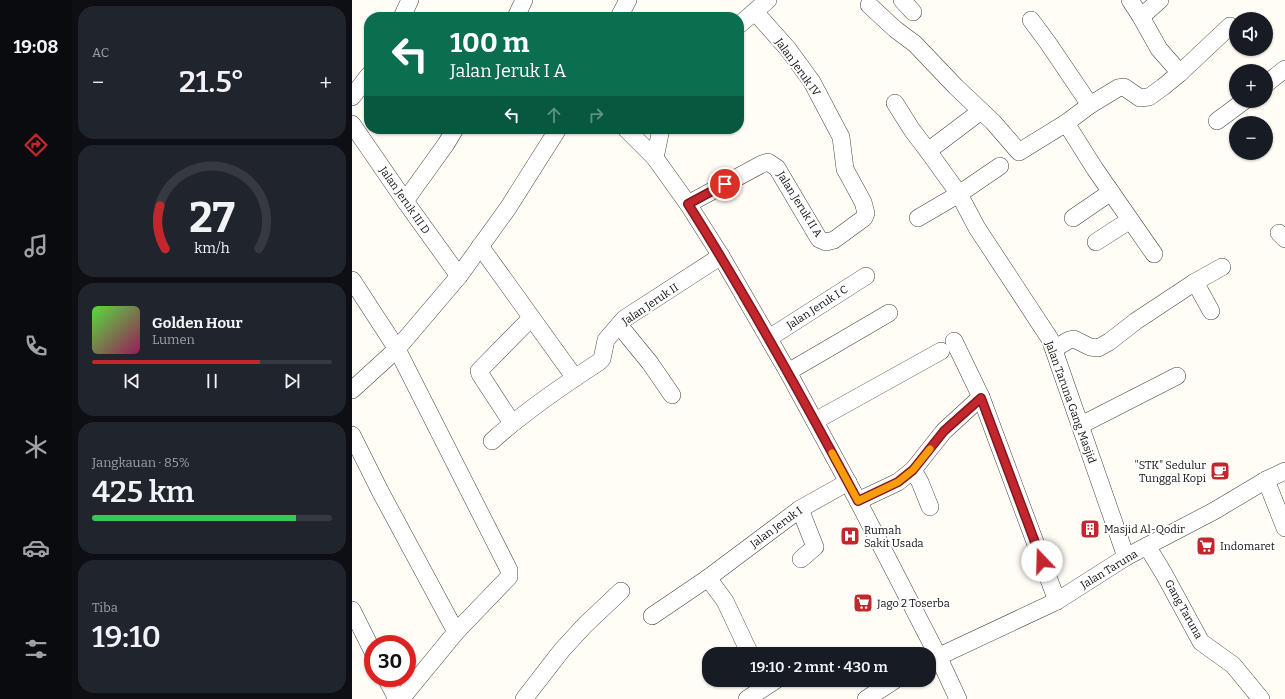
<!DOCTYPE html>
<html lang="id">
<meta charset="utf-8">
<style>
:root{--surface:#171b24;--page:#20242c;--text:#f1f3f6;--muted:#9ea1a6;--line:#363941;--accent:#c4262e}
body{margin:0;font-family:Bitter,serif;background:var(--page);color:var(--text);height:100vh;display:flex;flex-direction:column;font-size:15px;white-space:nowrap}
*{box-sizing:border-box;margin:0}
p{font-size:13px;color:var(--muted)}
.icon{flex:none;width:22px;height:22px;fill:none;stroke:currentColor;stroke-width:2;stroke-linecap:round;stroke-linejoin:round}
.map{position:relative;flex:1;overflow:hidden}
.panel{display:flex;flex-direction:column;gap:6px;padding:6px;background:#0d0f14;width:280px}
.panel>*{flex:none}
.banner{position:absolute;left:12px;top:12px;width:380px;height:122px;border-radius:16px;box-shadow:0 1px 3px #0004;background:#0b6e4f;color:#fff;overflow:hidden}
.buttons{position:absolute;left:877px;top:12px;display:grid;gap:8px}
.buttons a{display:grid;place-items:center;width:44px;height:44px;border-radius:50%;background:var(--surface);box-shadow:0 1px 3px #0004;font-size:20px}
.speed{position:absolute;left:12px;top:635px;display:flex;gap:8px;font-size:20px;font-weight:700;text-align:center}
.speed>*{display:grid;place-content:center;width:52px;height:52px;border-radius:50%;background:var(--surface);box-shadow:0 1px 3px #0004;line-height:1}
.speed .limit{border:6px solid #d22;background:#fff;color:#111}
.pin{position:absolute;display:grid;place-items:center;width:34px;height:34px;color:#fff;margin:-17px;border:2px solid #fff;border-radius:50%;box-shadow:0 1px 4px #0007}
.me{position:absolute;width:44px;margin:-22px;rotate:339deg;stroke-linejoin:round;filter:drop-shadow(0 0 3px #0008)}
.turn{display:flex;align-items:center;gap:14px;height:84px;padding:0 20px;font-size:18px}
.turn .icon{width:52px;height:52px;stroke-width:2.5}
.turn b{display:block;font-size:28px;line-height:34px}
.lanes{display:flex;align-items:center;height:38px;padding:0 20px;background:#0003;justify-content:center;gap:20px;direction:ltr}
.lanes .off{opacity:.35}
.big{font-size:30px;font-weight:600;line-height:1.1}
.panel .widget{flex:1;display:flex;flex-direction:column;justify-content:center;gap:6px;min-width:0;padding:0 14px;border-radius:16px;background:var(--page)}
.panel .dial{align-items:center;gap:0}
.dial svg{height:104px;overflow:visible;fill:none;stroke:var(--line);stroke-width:7;stroke-linecap:round;text-anchor:middle}
.dial text{fill:var(--text);stroke:none}
.song{display:flex;align-items:center;gap:12px}
.cover{width:48px;height:48px;border-radius:6px;background:linear-gradient(135deg,hsl(110 70% 55%),hsl(330 70% 35%))}
.played{height:4px;border-radius:2px;background:linear-gradient(90deg,var(--accent) 70%,var(--line) 70%)}
.keys{display:flex;justify-content:space-around;direction:ltr}
.heat{display:flex;justify-content:space-between;align-items:center;font-size:22px;direction:ltr}
.charge{height:6px;border-radius:3px;background:linear-gradient(90deg,#34c759 85%,var(--line) 0)}
.trip{position:absolute;left:350px;top:647px;width:234px;height:40px;border-radius:16px;background:var(--surface);box-shadow:0 1px 3px #0004;font-weight:600;line-height:40px;text-align:center}
main{display:flex;flex:1;min-height:0}
.menu{display:flex;flex-direction:column;width:72px;justify-content:space-around;align-items:center;background:#090b0e;color:var(--muted)}
.menu .icon{width:28px;height:28px}
.menu .on{color:var(--accent)}
.menu b{font-size:18px;color:var(--text)}
.map>svg:first-child{display:block}
.lines{fill:none;stroke-linecap:round;stroke-linejoin:round}
.minor-casing{stroke:#444;stroke-width:18}
.minor{stroke:#fff;stroke-width:17}
.route-casing{stroke:#7f191e;stroke-width:10}
.route{stroke:#c4262e;stroke-width:7}
.slow{stroke:#f59e0b;stroke-width:7}
.labels{text-anchor:middle;stroke-width:4;stroke-linejoin:round;paint-order:stroke}
.street-label{font-size:11px;fill:#111;stroke:#fff}
.poi-label{font-size:11px;fill:#111;stroke:#fff;text-anchor:start}
</style>
<main>
<nav class="menu">
<b>19:08</b>
<svg class="icon on" aria-label="directions" viewBox="0 0 24 24"><path d="M12 3l9 9-9 9-9-9zM9 14v-3h6M13 9l2 2-2 2"/></svg>
<svg class="icon" aria-label="music" viewBox="0 0 24 24"><path d="M9 18V5l10-2v13"/><circle cx="6" cy="18" r="3"/><circle cx="16" cy="16" r="3"/></svg>
<svg class="icon" aria-label="phone" viewBox="0 0 24 24"><path d="M5 4h4l2 5-3 2q2 4 5 5l2-3 5 2v4C11 20 4 13 5 4z"/></svg>
<svg class="icon" aria-label="climate" viewBox="0 0 24 24"><path d="M12 3v18M4 7l16 10M4 17L20 7"/></svg>
<svg class="icon" aria-label="car" viewBox="0 0 24 24"><path d="M5 17H2v-5l4-1 3-4h7l3 4 3 1v5h-3M9 17h6M6 11h13"/><circle cx="7" cy="17" r="2"/><circle cx="17" cy="17" r="2"/></svg>
<svg class="icon" aria-label="filters" viewBox="0 0 24 24"><path d="M4 7h16M4 17h16"/><circle cx="9" cy="7" r="2"/><circle cx="15" cy="17" r="2"/></svg>
</nav>
<section class="panel">
<div class="widget"><p>AC</p>
<div class="heat"><a>−</a><b class="big">21.5°</b><a>+</a></div>
</div>
<div class="widget dial"><svg viewBox="0 0 100 80">
<path d="M14 69A42 42 0 1 1 86 69"/>
<path d="M14 69A42 42 0 0 1 10 36" stroke="#c4262e"/>
<text x="50" y="56" font-size="32" font-weight="700">27</text>
<text x="50" y="72" font-size="11">km/h</text>
</svg></div>
<div class="widget">
<div class="song"><i class="cover"></i><div><b>Golden Hour</b><p>Lumen</p></div></div>
<div class="played"></div>
<div class="keys"><svg class="icon" aria-label="previous" viewBox="0 0 24 24"><path d="M18 5L8 12l10 7zM5 5v14"/></svg><svg class="icon" aria-label="pause" viewBox="0 0 24 24"><path d="M8 5v14M16 5v14"/></svg><svg class="icon" aria-label="next" viewBox="0 0 24 24"><path d="M6 5l10 7-10 7zM19 5v14"/></svg></div>
</div>
<div class="widget"><p>Jangkauan · 85%</p><b class="big">425 km</b><div class="charge"></div></div>
<div class="widget"><p>Tiba</p><b class="big">19:10</b></div>
</section>
<div class="map">
<svg width="933" height="699" viewBox="0 0 933 699">
<rect width="100%" height="100%" fill="#fffdf5"/>
<g class="lines">
<defs>
<g id="minor">
<path d="M550 0 561 12"/>
<path d="M778 0 789 17 807 49 828 73"/>
<path d="M517 5 543 29 563 44 604 87 641 122 667 152 714 123 738 105 766 88 772 87 788 98 797 97 811 87 828 73 878 26"/>
<path d="M50 17 58 0"/>
<path d="M164 17 172 0"/>
<path d="M267 17 276 0"/>
<path d="M789 17 808 0"/>
<path d="M679 20 696 43 738 105"/>
<path d="M387 25 416 0"/>
<path d="M914 84 933 69"/>
<path d="M0 97 17 75"/>
<path d="M543 103 560 130 576 151"/>
<path d="M629 111 576 151 607 194 625 228 698 339 774 557"/>
<path d="M865 121 892 101"/>
<path d="M714 123 743 169 802 254"/>
<path d="M0 124 53 201 107 276"/>
<path d="M274 129 303 158 336 204 369 256 436 372 506 501 586 656 606 699"/>
<path d="M303 158 309 129"/>
<path d="M53 201 94 144 103 129"/>
<path d="M336 204 410 164 416 162 425 168 467 239 474 242 482 240 512 218 514 213 511 202 493 169 489 137 460 82 436 49 403 12"/>
<path d="M566 218 607 194 648 166"/>
<path d="M721 218 759 192"/>
<path d="M927 233 933 239"/>
<path d="M744 242 778 220"/>
<path d="M128 246 223 378"/>
<path d="M0 280 45 349 157 570V577L154 580 104 632 49 699"/>
<path d="M843 282 870 267"/>
<path d="M267 325 298 363 320 395"/>
<path d="M417 338 514 276"/>
<path d="M602 341 629 397 705 601"/>
<path d="M702 349 717 340 722 339 738 347 746 348 757 342 784 321 843 282 859 311"/>
<path d="M436 372 537 313"/>
<path d="M0 390 45 349 107 276 156 208 206 129"/>
<path d="M463 421 589 351"/>
<path d="M160 423 128 374 127 371 179 318"/>
<path d="M729 425 825 376"/>
<path d="M0 435 28 491 104 632"/>
<path d="M140 441C173 411 210 386 247 362L250 359 254 340 272 319 369 256"/>
<path d="M561 470 568 482 578 507"/>
<path d="M914 480 933 528"/>
<path d="M506 501 546 482 561 470 592 431 629 397"/>
<path d="M448 509 463 547 449 559"/>
<path d="M795 546 812 574 849 642 881 665 909 699"/>
<path d="M356 578 373 601 398 654"/>
<path d="M0 610 21 652"/>
<path d="M300 616 356 578 448 509 496 482"/>
<path d="M577 661 705 601 774 557 862 511 914 480 933 471"/>
<path d="M34 678 45 699"/>
<path d="M172 699 210 650 233 625 269 591"/>
<path d="M395 699 424 680"/>
<path d="M514 699 543 680"/>
</g>
</defs>
<use href="#minor" class="minor-casing"/>
<use href="#minor" class="minor"/>
</g>
<g class="lines">
<defs>
<path id="route" d="M373 184 336 204C397 300 452 400 506 501L546 482 561 470 592 431 629 398 690 561"/>
</defs>
<use href="#route" class="route-casing"/>
<use href="#route" class="route"/>
<path class="slow" d="M480 453 506 501 546 482 561 470 578 449"/>
</g>
<defs>
<symbol id="cafe-square" viewBox="-11 -11 22 22"><rect x="-9" y="-9" width="18" height="18" rx="4" fill="#c4262e" stroke="#fff"/><path d="M-5.5-4.5H6V0H3Q3 3.5 0 3.5H-2.5Q-5.5 3.5-5.5 0ZM3-3.2v2h1.7v-2ZM-6 4.5H4V6H-6Z" fill="#fff"/></symbol>
<symbol id="building-square" viewBox="-11 -11 22 22"><rect x="-9" y="-9" width="18" height="18" rx="4" fill="#c4262e" stroke="#fff"/><path d="M-4-6H4V6H1V3H-1V6H-4ZM-2.5-4.3h1.7v1.8h-1.7ZM.8-4.3h1.7v1.8H.8ZM-2.5-1h1.7V.8h-1.7ZM.8-1h1.7V.8H.8Z" fill="#fff"/></symbol>
<symbol id="hospital-square" viewBox="-11 -11 22 22"><rect x="-9" y="-9" width="18" height="18" rx="4" fill="#c4262e" stroke="#fff"/><path d="M-5-5h3v3.5h4V-5h3V5h-3V1.5h-4V5h-3Z" fill="#fff"/></symbol>
<symbol id="supermarket-square" viewBox="-11 -11 22 22"><rect x="-9" y="-9" width="18" height="18" rx="4" fill="#c4262e" stroke="#fff"/><path d="M-6-5.5h2.5l.6 2H6L4.5 2H-2.5L-4.4-4H-6ZM-1.5 3.2a1.3 1.3 0 1 0 .1 0ZM3 3.2a1.3 1.3 0 1 0 .1 0Z" fill="#fff"/></symbol>
</defs>
<g fill-rule="evenodd">
<use href="#cafe-square" x="857" y="460" width="22" height="22"/>
<use href="#building-square" x="727" y="518" width="22" height="22"/>
<use href="#hospital-square" x="487" y="525" width="22" height="22"/>
<use href="#supermarket-square" x="843" y="535" width="22" height="22"/>
<use href="#supermarket-square" x="500" y="592" width="22" height="22"/>
</g>
<g class="labels">
<g class="street-label">
<text transform="translate(446 67) rotate(54)" y="4">Jalan Jeruk IV</text>
<text transform="translate(53 200) rotate(55)" y="4">Jalan Jeruk III D</text>
<text transform="translate(448 204) rotate(58)" y="4">Jalan Jeruk II A</text>
<text transform="translate(298 304) rotate(-34)" y="4">Jalan Jeruk II</text>
<text transform="translate(465 307) rotate(-33)" y="4">Jalan Jeruk I C</text>
<text transform="translate(719 402) rotate(70)" y="4">Jalan Taruna Gang Masjid</text>
<text transform="translate(424 527) rotate(-36)" y="4">Jalan Jeruk I</text>
<text transform="translate(757 569) rotate(-31)" y="4">Jalan Taruna</text>
<text transform="translate(832 609) rotate(61)" y="4">Gang Taruna</text>
</g>
<g class="poi-label">
<text x="854" y="469" text-anchor="end">"STK" Sedulur<tspan x="854" dy="13">Tunggal Kopi</tspan></text>
<text x="752" y="533">Masjid Al-Qodir</text>
<text x="512" y="534">Rumah<tspan x="512" dy="13">Sakit Usada</tspan></text>
<text x="868" y="550">Indomaret</text>
<text x="525" y="607">Jago 2 Toserba</text>
</g>
</g>
</svg>
<div class="buttons">
<a><svg class="icon" aria-label="sound" viewBox="0 0 24 24"><path d="M4 9h4l5-4v14l-5-4H4zM17 9q2 3 0 6"/></svg></a>
<a>+</a>
<a>−</a>
</div>
<div class="speed"><div class="limit">30</div></div>
<div class="pin" style="left:373px;top:184px;background:#d93025"><svg class="icon" aria-label="arrive" viewBox="0 0 24 24"><path d="M6 21V4h12l-3 4 3 4H6"/></svg></div>
<svg class="me" style="left:690px;top:561px" viewBox="-20 -20 40 40"><circle r="19" fill="#fff"/><path d="M0-13L10 11 0 6-10 11z" fill="#c4262e"/></svg>
<div class="trip">19:10 · 2 mnt · 430 m</div>
<div class="banner">
<div class="turn"><svg class="icon" aria-label="left" viewBox="0 0 24 24"><path d="M17 20v-9H6M10 6l-5 5 5 5"/></svg><div><b>100 m</b>Jalan Jeruk I A</div></div>
<div class="lanes"><svg class="icon" aria-label="left" viewBox="0 0 24 24"><path d="M17 20v-9H6M10 6l-5 5 5 5"/></svg><svg class="icon off" aria-label="ahead" viewBox="0 0 24 24"><path d="M12 20V5M6 11l6-6 6 6"/></svg><svg class="icon off" aria-label="right" viewBox="0 0 24 24"><path d="M7 20v-9h11M14 6l5 5-5 5"/></svg></div>
</div>
</div>
</main>
